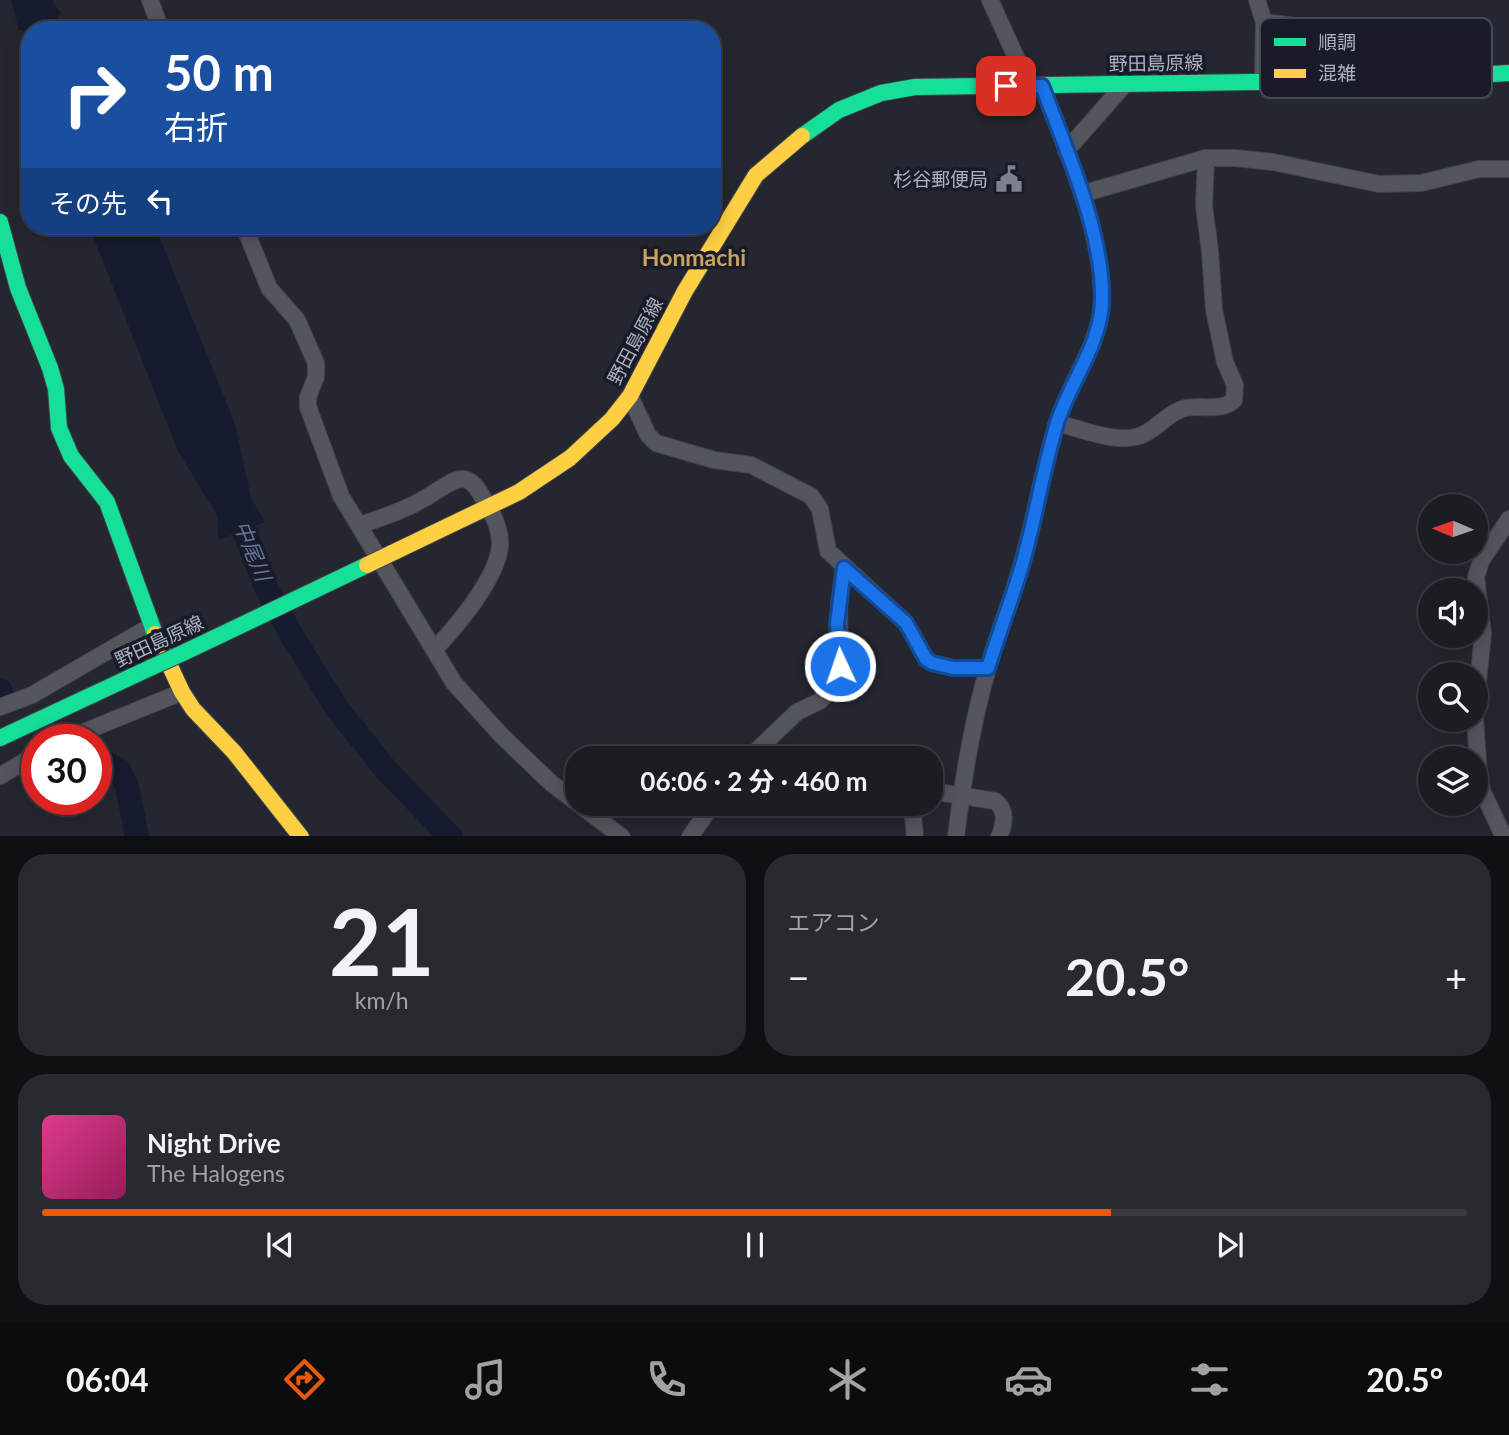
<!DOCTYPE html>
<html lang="ja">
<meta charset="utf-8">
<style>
:root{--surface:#1b1d23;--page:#282a30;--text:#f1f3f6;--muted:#a0a2a6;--line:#393b41;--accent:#ea580c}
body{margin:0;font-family:Lato,"Noto Sans JP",sans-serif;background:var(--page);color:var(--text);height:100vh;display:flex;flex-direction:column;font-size:26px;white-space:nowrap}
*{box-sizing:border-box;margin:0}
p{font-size:23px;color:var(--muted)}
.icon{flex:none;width:38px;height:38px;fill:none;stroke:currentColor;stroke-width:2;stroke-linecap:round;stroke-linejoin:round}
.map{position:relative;height:836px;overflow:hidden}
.sheet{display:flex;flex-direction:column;gap:18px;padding:18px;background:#0f1013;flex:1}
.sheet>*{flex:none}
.banner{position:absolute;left:21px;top:21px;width:700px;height:214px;border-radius:28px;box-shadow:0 4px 18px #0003,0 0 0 2px var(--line);background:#1a4fa0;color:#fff;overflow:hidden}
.needle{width:46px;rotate:272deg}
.tools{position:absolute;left:1418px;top:494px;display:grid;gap:14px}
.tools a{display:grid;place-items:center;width:70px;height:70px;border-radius:50%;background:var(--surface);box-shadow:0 4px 18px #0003,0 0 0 2px var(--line);font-size:35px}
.speed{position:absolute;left:21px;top:724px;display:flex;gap:14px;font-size:35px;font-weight:700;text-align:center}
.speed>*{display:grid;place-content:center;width:91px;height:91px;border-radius:50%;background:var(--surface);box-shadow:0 4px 18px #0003,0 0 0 2px var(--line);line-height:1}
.speed .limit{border:10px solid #d22;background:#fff;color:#111}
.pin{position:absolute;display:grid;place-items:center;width:60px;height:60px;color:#fff;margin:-30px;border-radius:14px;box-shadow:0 4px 10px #0006}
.me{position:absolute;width:77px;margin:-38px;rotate:357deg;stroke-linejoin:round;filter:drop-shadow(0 0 5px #0008)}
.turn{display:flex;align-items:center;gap:24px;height:147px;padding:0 28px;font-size:32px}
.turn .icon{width:91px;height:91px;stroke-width:2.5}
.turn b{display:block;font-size:49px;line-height:60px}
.then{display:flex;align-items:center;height:66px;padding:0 28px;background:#0003;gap:14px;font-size:26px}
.big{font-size:52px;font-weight:700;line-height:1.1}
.sheet .widget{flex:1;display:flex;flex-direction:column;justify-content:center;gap:10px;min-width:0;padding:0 24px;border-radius:28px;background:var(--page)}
.sheet .dial{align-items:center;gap:0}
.dial b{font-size:91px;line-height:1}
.song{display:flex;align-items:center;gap:21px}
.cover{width:84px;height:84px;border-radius:10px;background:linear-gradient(135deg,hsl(330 70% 55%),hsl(330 70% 35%))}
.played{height:7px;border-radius:4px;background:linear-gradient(90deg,var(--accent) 75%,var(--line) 75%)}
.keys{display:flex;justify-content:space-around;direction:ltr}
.heat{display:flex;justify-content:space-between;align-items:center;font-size:38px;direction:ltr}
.sheet .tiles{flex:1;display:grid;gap:18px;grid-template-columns:1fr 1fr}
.widget:last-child{grid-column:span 2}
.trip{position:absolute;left:565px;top:746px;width:378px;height:70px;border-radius:28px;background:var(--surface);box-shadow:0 4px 18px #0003,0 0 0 2px var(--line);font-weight:700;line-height:70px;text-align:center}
.menu{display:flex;height:112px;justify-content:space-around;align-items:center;background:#0b0c0e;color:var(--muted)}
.menu .icon{width:49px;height:49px}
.menu .current{color:var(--accent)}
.menu b{font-size:32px;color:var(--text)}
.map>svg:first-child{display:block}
.water{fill:#161b2f}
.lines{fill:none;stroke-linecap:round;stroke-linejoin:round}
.river{stroke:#161b2f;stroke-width:24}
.street-casing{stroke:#41444c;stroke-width:18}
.fast-casing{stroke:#41444c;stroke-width:18}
.slow-casing{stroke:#41444c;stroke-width:18}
.street{stroke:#54565d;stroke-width:16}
.fast{stroke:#16e098;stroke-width:16}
.slow{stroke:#ffcf43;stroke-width:16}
.fast-bridge-casing{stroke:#41444c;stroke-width:18;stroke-linecap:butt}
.slow-bridge-casing{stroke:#41444c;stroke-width:18;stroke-linecap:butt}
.fast-bridge{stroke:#16e098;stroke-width:16}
.slow-bridge{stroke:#ffcf43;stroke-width:16}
.route-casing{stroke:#114b97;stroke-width:18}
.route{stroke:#1a73e8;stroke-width:12}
.labels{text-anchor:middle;stroke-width:7;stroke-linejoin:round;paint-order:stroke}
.street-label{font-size:19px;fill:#adb1c1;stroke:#191c28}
.poi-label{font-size:19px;fill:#adb1c1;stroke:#191c28;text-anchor:end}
.water-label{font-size:21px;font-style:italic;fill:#67749f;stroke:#191c28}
.quarter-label{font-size:23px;font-weight:bold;fill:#caa25f;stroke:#191c28}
.key{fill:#191c28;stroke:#454956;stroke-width:2}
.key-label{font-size:19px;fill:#adb1c1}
</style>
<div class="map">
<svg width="1509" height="837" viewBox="0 0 1509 837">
<rect width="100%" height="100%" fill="#24272f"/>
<g class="water">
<path d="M11 0H52L61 14 57 16 64 30H30V53L23 30 19 31Z"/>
<path d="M89 226H155L235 424 251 498 265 522 218 540 217 515 178 451Z"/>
</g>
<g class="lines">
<g class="river">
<path d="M232 500 266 587 292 636 336 707 387 771 451 837"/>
<path d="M0 690 1 692"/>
<path d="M96 758 119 770 127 786 137 837"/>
</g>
<defs>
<g id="street">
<path d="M150 0 161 30"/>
<path d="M990 0 1029 86"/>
<path d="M1257 0 1264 22 1263 82"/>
<path d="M1264 22 1383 38 1388 43 1391 80"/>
<path d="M1066 151 1125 84"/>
<path d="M1082 194 1206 158H1235L1273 162 1379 184 1421 183 1479 169H1509"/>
<path d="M244 226 269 288 297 320 316 363V377L308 397V407L341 496 454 683 501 735 551 783 622 837"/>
<path d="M630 396 648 435 656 443 714 460 751 465 811 496 820 509 828 551 906 623 926 659 932 663 953 668H988"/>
<path d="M1057 423C1083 429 1121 447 1146 433 1159 426 1169 413 1182 409 1198 404 1223 412 1234 400L1235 385 1225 362 1214 310 1210 251 1204 206 1206 158"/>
<path d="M360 525C387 516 414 507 438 490 446 486 453 479 463 479 474 480 479 492 485 501 493 513 501 531 500 546 497 579 456 627 434 650"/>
<path d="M0 707 32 695 151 626"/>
<path d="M1475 710 1483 634 1476 577 1481 561 1509 519"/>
<path d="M1475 719 1479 774 1483 793 1504 837"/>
<path d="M64 740 182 692"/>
<path d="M749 758 797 712 820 701 836 682 840 666 839 604 844 568"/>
<path d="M0 776 37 754"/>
<path d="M931 791 995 801C1007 810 1005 823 999 837"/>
<path d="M915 803 913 816 915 837"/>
<path d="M690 837 713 803"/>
<path d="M956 837C963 779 972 721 989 665 998 633 1011 602 1020 570 1034 523 1042 474 1056 426 1068 383 1102 344 1102 298 1102 229 1066 150 1042 86"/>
</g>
<g id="fast">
<path d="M802 136 839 110 881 93 915 87 1391 80 1509 73"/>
<path d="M0 222 18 288 50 368 56 389 59 428 71 456 107 502 155 634"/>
<path d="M185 652 367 565"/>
<path d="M0 738 152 667"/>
</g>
<g id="slow">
<path d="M392 553 519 492 570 458 612 419 630 396 685 291 756 175 802 136"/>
<path d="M155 634 182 692 193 709 234 752 301 837"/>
</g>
</defs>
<use href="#street" class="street-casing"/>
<use href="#fast" class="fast-casing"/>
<use href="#slow" class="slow-casing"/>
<use href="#street" class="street"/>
<use href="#fast" class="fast"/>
<use href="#slow" class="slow"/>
<defs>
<path id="fast-bridge" d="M152 667 185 652"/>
<path id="slow-bridge" d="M367 565 392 553"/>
</defs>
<use href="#fast-bridge" class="fast-bridge-casing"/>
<use href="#slow-bridge" class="slow-bridge-casing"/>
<use href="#fast-bridge" class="fast-bridge"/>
<use href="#slow-bridge" class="slow-bridge"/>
</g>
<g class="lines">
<defs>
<path id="route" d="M840 666 837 624 844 568 906 623 926 659 932 663 953 668H988C998 636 1010 604 1020 572 1035 523 1042 472 1057 423 1070 382 1102 343 1102 299 1103 231 1066 149 1042 86H1006"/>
</defs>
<use href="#route" class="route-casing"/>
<use href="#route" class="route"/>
</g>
<defs>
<symbol id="civic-bare" viewBox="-9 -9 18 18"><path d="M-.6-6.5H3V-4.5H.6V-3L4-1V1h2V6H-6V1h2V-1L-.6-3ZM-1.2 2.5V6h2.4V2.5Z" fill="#7d818e" stroke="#191c28" stroke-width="2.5" paint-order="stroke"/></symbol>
</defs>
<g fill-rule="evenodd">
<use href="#civic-bare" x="990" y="160" width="38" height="38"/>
</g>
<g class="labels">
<g class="street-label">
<text transform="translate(1156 63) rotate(-1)" y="7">野田島原線</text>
<text transform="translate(635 341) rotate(-62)" y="7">野田島原線</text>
<text transform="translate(159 641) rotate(-25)" y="7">野田島原線</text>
</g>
<g class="poi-label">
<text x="988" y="186">杉谷郵便局</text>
</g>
<g class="water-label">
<text transform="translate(252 551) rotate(68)" y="7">中尾川</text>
</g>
<g class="quarter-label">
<text x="694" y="266">Honmachi</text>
</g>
</g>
<rect x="1260" y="18" width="232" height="80" rx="10" class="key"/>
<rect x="1274" y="38" width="32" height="8" fill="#16e098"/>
<rect x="1274" y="69" width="32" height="9" fill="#ffcf43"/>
<g class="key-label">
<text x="1318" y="49">順調</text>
<text x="1318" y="80">混雑</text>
</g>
</svg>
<div class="tools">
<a><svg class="needle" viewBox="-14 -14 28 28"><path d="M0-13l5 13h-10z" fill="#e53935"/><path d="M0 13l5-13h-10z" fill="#a0a2a6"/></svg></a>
<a><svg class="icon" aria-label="sound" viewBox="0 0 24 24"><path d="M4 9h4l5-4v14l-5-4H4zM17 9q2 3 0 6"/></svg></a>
<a><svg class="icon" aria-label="search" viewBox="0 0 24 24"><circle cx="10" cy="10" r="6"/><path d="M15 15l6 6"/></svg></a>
<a><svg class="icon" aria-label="layers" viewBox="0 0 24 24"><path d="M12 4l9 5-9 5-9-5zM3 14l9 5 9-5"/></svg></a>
</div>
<div class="speed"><div class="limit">30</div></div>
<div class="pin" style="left:1006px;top:86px;background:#d93025"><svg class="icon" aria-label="arrive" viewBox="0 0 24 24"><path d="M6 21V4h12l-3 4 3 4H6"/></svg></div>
<svg class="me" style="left:840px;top:666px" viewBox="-20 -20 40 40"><circle r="17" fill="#1a73e8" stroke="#fff" stroke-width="3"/><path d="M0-11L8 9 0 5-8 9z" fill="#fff"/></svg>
<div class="trip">06:06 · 2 分 · 460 m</div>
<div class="banner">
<div class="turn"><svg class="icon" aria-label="right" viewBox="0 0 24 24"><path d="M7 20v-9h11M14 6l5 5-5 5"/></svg><div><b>50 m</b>右折</div></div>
<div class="then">その先<svg class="icon" aria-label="left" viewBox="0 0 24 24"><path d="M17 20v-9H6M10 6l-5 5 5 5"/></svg></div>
</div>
</div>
<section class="sheet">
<div class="tiles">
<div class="widget dial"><b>21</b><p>km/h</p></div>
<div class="widget"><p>エアコン</p>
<div class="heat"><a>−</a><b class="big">20.5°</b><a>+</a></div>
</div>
<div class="widget">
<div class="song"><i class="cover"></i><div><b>Night Drive</b><p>The Halogens</p></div></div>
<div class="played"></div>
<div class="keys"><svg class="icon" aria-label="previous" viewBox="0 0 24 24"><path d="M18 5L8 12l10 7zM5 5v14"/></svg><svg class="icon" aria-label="pause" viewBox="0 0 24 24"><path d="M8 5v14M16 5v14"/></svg><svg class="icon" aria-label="next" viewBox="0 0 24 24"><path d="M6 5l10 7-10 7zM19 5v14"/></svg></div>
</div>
</div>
</section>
<nav class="menu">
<b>06:04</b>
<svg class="icon current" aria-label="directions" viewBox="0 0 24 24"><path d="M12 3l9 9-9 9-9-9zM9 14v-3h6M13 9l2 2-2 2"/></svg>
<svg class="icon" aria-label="music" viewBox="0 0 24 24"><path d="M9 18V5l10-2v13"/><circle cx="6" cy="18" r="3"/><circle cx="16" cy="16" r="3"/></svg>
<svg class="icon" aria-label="phone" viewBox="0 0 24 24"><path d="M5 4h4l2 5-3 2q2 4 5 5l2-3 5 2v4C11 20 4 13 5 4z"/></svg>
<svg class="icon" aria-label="climate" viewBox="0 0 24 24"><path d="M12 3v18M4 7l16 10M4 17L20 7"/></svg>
<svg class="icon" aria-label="car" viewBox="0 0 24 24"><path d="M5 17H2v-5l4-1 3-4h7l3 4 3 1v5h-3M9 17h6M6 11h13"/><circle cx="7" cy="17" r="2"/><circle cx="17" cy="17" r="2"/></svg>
<svg class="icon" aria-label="filters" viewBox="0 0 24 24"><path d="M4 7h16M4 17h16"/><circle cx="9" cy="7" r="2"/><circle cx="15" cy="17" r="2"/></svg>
<b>20.5°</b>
</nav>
